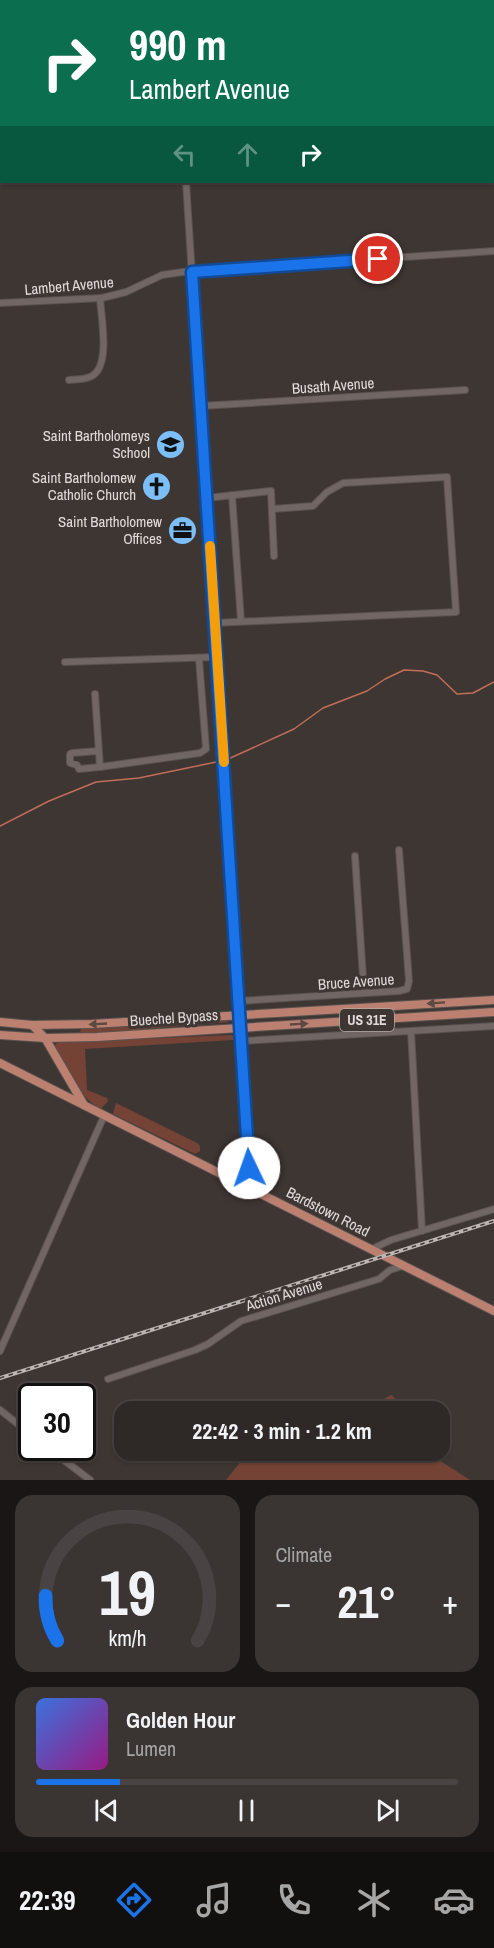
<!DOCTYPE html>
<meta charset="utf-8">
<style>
:root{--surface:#2e2826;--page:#3a3432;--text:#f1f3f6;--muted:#a7a6a7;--line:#494443;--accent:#1a73e8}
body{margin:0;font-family:"Archivo Narrow",sans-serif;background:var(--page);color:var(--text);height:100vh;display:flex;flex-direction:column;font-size:22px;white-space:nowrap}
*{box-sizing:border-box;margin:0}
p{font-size:20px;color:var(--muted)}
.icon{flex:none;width:33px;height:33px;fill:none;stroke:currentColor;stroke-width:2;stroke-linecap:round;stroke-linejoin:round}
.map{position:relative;height:1480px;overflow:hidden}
.side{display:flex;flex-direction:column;gap:15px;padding:15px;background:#191615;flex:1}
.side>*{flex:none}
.banner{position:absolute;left:0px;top:0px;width:495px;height:183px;box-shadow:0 2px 4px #0004,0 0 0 2px var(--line);background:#0b6e4f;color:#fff;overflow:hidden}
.speed{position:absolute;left:18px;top:1383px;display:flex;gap:12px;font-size:30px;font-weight:700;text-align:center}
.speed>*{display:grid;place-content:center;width:78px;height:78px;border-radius:50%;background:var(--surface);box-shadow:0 2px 4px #0004,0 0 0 2px var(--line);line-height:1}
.speed .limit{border:3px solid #111;border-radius:9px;background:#fff;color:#111}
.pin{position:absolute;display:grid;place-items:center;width:51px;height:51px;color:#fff;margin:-26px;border:3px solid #fff;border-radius:50%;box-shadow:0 2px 6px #0007}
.me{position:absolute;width:66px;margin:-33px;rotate:357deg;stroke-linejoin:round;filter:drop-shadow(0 0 4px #0008)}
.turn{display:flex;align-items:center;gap:21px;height:126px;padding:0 30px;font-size:27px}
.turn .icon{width:78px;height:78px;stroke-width:2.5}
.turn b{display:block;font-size:42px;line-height:51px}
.lanes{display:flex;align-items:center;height:57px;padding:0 30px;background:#0003;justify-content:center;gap:30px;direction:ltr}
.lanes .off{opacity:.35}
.big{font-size:45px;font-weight:800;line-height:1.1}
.side .tile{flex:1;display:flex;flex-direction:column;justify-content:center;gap:9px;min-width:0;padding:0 21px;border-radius:18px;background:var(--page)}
.side .dial{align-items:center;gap:0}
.dial svg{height:156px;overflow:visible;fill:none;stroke:var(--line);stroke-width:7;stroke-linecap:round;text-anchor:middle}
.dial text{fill:var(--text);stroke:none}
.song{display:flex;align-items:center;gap:18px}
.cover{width:72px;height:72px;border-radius:9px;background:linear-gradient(135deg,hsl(220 70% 55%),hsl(310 70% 35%))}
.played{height:6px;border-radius:3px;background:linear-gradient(90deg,var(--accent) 20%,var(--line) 20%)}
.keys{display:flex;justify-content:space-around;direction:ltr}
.heat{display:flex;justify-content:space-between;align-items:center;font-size:33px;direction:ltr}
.side .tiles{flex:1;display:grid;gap:15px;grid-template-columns:1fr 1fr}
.tile:last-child{grid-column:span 2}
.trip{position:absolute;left:114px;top:1401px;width:336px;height:60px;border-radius:18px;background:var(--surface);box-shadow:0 2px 4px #0004,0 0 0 2px var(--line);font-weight:800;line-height:60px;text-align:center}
.menu{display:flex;height:96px;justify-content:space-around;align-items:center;background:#12100f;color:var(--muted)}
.menu .icon{width:42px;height:42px}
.menu .active{color:var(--accent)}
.menu b{font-size:27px;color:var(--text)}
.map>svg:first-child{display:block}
.green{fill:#744336}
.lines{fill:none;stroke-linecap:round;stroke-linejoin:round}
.stream{stroke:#c26e57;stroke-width:1.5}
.minor-casing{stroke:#595250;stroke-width:8}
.major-casing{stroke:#595250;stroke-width:10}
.minor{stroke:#706664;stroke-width:6}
.major{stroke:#bc8071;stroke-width:8}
.rail-casing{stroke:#bbb6b3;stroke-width:4}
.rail{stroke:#3e3633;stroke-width:1.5;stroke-dasharray:4.5;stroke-linecap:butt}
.oneway{fill:#5e4842}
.route-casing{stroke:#114b97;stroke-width:15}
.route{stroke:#1a73e8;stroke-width:10}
.slow{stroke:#f59e0b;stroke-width:10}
.labels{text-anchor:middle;stroke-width:6;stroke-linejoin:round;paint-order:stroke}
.shield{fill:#3e3633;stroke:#afaaa7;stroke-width:1.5}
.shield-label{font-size:14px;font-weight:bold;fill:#e0dbd9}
.street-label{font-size:15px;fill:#e0dbd9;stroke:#3e3633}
.poi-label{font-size:15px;fill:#e0dbd9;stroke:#3e3633;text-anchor:end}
</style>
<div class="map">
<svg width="494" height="1480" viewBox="0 0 494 1480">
<rect width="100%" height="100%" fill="#3e3633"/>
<g class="green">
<path d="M226 1021 229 1022 86 1034 80 1032 81 1029Z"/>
<path d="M231 1035 235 1037 233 1040 85 1049 87 1090 107 1098 108 1101 101 1109C77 1095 69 1074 55 1051L54 1046 57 1043 62 1042Z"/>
<path d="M116 1103 197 1143 200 1146V1151L195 1154 113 1114Z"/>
<path d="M391 1395 411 1411H299L302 1409 337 1407 360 1399 371 1406Z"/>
<path d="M250 1450 425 1451 470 1480H226Z"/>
</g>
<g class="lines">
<g class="stream">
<path d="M226 760 294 729 323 708 367 691 385 679 404 670 423 671 437 675 457 694 473 693 494 682"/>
<path d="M0 826 49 801 96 782 139 778 221 761"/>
</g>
<defs>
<g id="minor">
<path d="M164 2 175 1"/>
<path d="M207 2 214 0"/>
<path d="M0 12H2"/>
<path d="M0 168H2"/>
<path d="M186 182 249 1159 247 1186"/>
<path d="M0 303 102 298 126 292 162 275 183 272 494 251"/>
<path d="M69 380C77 379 85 380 92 376 111 365 101 317 100 298"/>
<path d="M201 406 465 390"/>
<path d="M232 495 241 621"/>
<path d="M207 498 271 491 274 556"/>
<path d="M214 623 456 612 447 477 343 483 327 492 313 506 272 509"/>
<path d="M65 662 217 657"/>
<path d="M95 694 100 767 200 753 206 749 199 659"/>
<path d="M98 751 72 753 70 754V763L77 765 79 769 100 767"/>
<path d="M355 856 364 993"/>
<path d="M239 1001 399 991 407 989 409 981 399 850"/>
<path d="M411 1031 422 1231"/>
<path d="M242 1041 494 1026"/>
<path d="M372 1249 391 1240 494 1209"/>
<path d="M0 1351 104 1116"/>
<path d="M108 1379 195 1350 208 1344 241 1321 379 1279 390 1270 403 1266"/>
<path d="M0 1410 32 1435"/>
<path d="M48 1448 90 1480"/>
</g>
<g id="major">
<path d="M0 1022 32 1025 92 1024 494 1000"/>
<path d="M32 1025 45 1038 84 1105"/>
<path d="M0 1035 45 1038 97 1037 494 1012"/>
<path d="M0 1063 494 1311"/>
</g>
</defs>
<use href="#minor" class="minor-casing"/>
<use href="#major" class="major-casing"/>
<use href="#minor" class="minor"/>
<use href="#major" class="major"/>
<defs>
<path id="rail" d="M0 1378 494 1221"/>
</defs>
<use href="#rail" class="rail-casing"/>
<use href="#rail" class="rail"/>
</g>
<defs><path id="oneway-solid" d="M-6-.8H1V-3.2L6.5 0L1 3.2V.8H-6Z" transform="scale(1.5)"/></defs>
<g class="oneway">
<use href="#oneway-solid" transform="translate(436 1003) rotate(176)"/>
<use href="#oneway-solid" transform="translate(98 1024) rotate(177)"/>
<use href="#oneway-solid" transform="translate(299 1024) rotate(-3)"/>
</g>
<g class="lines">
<defs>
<path id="route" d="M249 1168 192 272 378 259"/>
</defs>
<use href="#route" class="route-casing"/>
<use href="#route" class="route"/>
<path class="slow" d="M210 546 224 762"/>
</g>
<defs>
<symbol id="school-disc" viewBox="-11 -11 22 22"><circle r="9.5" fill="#7bbef8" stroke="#3e3633"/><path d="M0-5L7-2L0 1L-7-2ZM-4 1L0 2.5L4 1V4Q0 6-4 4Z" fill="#111"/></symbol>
<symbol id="church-disc" viewBox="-11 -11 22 22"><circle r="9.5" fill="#7bbef8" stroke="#3e3633"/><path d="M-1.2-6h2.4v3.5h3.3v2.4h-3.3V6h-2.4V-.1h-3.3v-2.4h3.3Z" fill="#111"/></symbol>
<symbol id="office-disc" viewBox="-11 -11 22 22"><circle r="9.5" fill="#7bbef8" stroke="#3e3633"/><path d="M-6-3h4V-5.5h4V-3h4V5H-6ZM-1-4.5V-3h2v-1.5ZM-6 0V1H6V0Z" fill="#111"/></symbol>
</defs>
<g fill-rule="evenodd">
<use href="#school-disc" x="154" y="428" width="33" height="33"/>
<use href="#church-disc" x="140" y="470" width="33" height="33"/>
<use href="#office-disc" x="166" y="514" width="33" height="33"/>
</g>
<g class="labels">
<rect class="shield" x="340" y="1009" width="54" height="22" rx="4.5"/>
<g class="shield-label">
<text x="367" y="1025">US 31E</text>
</g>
<g class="street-label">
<text transform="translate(69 286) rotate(-5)" y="5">Lambert Avenue</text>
<text transform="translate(333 386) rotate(-4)" y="5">Busath Avenue</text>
<text transform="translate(356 982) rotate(-4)" y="5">Bruce Avenue</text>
<text transform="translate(174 1018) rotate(-4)" y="5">Buechel Bypass</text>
<text transform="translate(328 1212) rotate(27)" y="5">Bardstown Road</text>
<text transform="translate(284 1295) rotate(-17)" y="5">Action Avenue</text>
</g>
<g class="poi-label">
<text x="150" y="441">Saint Bartholomeys<tspan x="150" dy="17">School</tspan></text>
<text x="136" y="483">Saint Bartholomew<tspan x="136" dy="17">Catholic Church</tspan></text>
<text x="162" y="527">Saint Bartholomew<tspan x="162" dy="17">Offices</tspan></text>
</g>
</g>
</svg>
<div class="speed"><div class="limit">30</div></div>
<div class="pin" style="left:378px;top:259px;background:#d93025"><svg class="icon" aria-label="arrive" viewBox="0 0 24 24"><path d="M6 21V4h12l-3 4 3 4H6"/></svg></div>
<svg class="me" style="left:249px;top:1168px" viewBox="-20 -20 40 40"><circle r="19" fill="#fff"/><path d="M0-13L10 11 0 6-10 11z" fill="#1a73e8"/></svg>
<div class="trip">22:42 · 3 min · 1.2 km</div>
<div class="banner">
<div class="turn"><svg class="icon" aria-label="right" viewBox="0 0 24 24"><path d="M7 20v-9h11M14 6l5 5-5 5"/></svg><div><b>990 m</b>Lambert Avenue</div></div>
<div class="lanes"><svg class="icon off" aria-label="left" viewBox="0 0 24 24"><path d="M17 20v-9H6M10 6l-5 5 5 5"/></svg><svg class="icon off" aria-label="ahead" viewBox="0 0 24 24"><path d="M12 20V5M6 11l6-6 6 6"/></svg><svg class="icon" aria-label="right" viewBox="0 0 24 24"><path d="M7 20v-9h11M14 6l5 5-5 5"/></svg></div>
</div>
</div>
<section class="side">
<div class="tiles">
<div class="tile dial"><svg viewBox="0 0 100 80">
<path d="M14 69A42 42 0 1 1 86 69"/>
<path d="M14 69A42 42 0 0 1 8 46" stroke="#1a73e8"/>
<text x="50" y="56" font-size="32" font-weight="700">19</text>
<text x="50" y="72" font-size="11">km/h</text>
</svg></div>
<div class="tile"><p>Climate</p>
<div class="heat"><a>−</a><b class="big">21°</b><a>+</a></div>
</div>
<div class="tile">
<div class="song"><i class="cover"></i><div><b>Golden Hour</b><p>Lumen</p></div></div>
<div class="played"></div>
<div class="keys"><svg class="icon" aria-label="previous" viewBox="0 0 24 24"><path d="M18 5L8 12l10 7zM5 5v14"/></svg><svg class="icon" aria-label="pause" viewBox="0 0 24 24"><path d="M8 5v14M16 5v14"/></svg><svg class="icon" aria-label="next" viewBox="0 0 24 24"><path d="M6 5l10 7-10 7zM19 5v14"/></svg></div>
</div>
</div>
</section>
<nav class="menu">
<b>22:39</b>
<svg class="icon active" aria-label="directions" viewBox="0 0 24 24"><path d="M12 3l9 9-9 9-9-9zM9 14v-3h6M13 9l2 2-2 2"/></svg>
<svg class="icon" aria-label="music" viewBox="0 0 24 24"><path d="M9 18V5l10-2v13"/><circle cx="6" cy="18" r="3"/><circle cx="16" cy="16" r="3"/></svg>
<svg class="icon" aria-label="phone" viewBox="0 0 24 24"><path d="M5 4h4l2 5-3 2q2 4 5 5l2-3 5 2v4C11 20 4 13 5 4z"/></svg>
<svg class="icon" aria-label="climate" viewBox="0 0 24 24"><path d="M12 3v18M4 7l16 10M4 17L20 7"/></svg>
<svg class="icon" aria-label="car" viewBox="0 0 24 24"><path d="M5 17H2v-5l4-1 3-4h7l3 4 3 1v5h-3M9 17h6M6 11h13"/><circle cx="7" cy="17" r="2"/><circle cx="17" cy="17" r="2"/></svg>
</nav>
